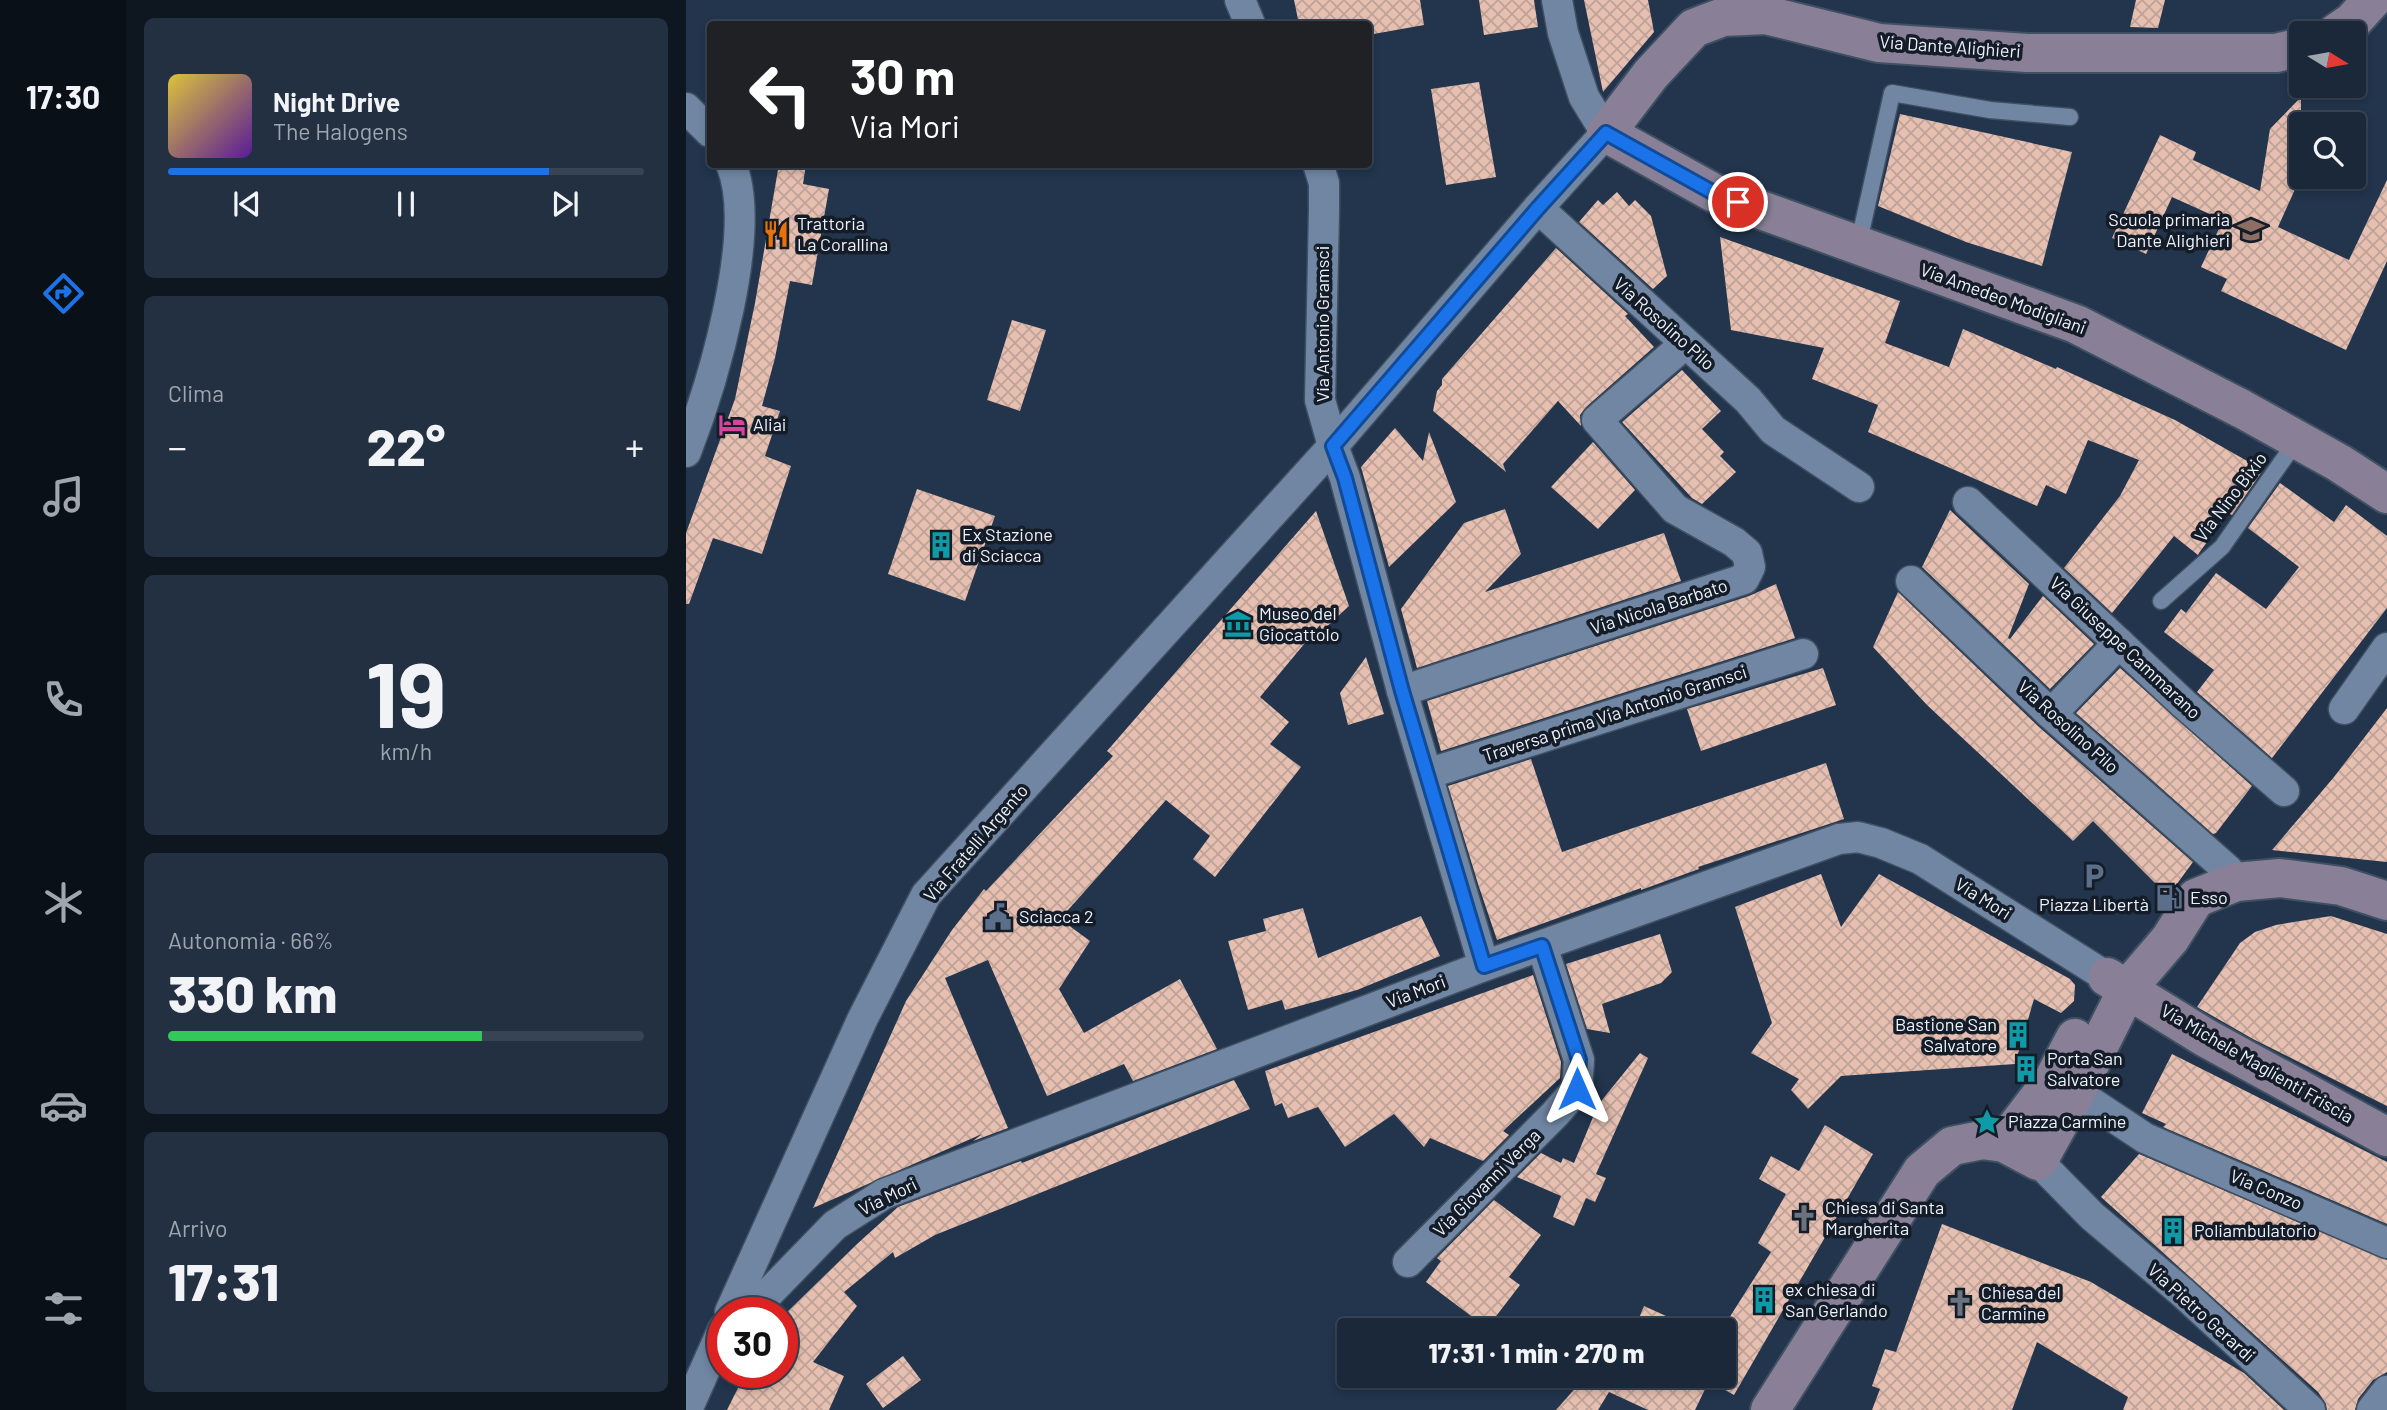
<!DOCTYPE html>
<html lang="it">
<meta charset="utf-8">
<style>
:root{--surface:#1a283a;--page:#233042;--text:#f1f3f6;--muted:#9fa6af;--line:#384454;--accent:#1a73e8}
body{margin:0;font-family:Barlow,sans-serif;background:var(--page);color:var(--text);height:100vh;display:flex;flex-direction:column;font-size:26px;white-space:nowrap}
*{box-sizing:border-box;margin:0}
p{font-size:23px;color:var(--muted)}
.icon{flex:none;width:38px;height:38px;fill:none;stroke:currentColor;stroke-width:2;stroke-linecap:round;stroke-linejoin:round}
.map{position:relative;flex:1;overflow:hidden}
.drawer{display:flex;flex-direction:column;gap:18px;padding:18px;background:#0e1620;width:560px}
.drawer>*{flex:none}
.banner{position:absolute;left:21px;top:21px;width:665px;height:147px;border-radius:7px;box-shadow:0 4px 10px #0003,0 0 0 2px var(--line);background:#202124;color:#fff;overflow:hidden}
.needle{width:46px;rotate:101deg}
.fabs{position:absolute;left:1603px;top:21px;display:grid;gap:14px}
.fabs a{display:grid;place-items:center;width:77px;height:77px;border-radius:7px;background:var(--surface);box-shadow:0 4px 10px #0003,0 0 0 2px var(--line);font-size:35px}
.speed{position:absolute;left:21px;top:1297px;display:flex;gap:14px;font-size:35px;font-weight:700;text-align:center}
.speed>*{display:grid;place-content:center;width:91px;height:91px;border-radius:50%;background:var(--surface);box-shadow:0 4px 10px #0003,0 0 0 2px var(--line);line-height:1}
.speed .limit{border:10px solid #d22;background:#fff;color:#111}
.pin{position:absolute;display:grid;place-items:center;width:60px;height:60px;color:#fff;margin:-30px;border:4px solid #fff;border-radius:50%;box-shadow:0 2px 7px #0007}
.me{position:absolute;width:77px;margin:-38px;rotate:0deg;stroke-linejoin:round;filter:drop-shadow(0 0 5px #0008)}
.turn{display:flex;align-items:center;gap:24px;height:147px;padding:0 28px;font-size:32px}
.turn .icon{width:91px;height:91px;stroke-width:2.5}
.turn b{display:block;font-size:49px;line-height:60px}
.big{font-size:52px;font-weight:800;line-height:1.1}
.drawer .widget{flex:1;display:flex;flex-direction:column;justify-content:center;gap:10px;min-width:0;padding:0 24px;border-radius:10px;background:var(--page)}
.drawer .dial{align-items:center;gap:0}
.dial b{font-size:91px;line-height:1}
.song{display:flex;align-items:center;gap:21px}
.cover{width:84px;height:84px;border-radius:10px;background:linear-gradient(135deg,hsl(50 70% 55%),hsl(270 70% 35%))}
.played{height:7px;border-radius:4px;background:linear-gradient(90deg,var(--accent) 80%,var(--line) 80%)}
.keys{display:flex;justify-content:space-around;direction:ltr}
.heat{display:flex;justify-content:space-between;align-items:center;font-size:38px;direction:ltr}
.charge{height:10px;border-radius:5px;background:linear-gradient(90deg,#34c759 66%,var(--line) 0)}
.trip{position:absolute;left:651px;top:1318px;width:399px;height:70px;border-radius:7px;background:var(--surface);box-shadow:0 4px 10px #0003,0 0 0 2px var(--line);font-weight:800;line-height:70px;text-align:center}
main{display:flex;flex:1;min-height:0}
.tabs{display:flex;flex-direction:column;width:126px;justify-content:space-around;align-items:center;background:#0a1017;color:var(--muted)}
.tabs .icon{width:49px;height:49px}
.tabs .on{color:var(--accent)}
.tabs b{font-size:32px;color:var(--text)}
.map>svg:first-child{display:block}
.building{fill:url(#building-cross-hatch)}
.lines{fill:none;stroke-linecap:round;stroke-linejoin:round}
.lane-casing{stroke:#405063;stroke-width:19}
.street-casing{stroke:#405063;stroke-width:33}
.secondary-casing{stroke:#405063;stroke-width:42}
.lane{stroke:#7086a2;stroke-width:16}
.street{stroke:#7086a2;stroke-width:30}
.secondary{stroke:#898097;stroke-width:38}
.route-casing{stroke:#114b97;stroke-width:18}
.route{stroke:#1a73e8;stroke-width:12}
.labels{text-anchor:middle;stroke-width:7;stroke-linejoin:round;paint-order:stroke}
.street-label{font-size:18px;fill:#ecf3fd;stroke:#141c27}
.poi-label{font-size:18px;fill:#ecf3fd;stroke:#141c27;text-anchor:start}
</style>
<main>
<nav class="tabs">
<b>17:30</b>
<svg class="icon on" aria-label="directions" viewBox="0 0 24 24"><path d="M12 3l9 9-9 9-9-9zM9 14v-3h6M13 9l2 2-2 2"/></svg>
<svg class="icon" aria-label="music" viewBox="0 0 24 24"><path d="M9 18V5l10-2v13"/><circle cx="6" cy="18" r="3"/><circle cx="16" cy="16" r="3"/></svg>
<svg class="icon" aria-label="phone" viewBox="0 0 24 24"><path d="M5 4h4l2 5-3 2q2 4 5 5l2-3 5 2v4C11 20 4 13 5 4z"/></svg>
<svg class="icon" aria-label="climate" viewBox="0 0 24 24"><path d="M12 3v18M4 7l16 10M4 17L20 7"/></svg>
<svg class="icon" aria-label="car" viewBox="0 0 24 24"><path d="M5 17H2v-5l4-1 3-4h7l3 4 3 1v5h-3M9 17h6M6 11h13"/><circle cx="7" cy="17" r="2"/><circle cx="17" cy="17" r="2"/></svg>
<svg class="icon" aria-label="filters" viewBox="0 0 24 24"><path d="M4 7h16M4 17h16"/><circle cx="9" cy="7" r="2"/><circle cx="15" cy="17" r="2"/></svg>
</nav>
<section class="drawer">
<div class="widget">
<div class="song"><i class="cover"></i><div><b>Night Drive</b><p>The Halogens</p></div></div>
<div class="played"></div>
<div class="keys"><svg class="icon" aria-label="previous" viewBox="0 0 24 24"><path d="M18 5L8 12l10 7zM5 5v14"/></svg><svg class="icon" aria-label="pause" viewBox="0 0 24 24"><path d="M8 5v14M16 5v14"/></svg><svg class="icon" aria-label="next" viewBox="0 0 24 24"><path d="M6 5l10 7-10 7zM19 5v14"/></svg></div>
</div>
<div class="widget"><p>Clima</p>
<div class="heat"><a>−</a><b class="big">22°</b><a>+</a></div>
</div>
<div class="widget dial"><b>19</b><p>km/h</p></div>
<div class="widget"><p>Autonomia · 66%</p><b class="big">330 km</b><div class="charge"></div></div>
<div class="widget"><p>Arrivo</p><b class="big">17:31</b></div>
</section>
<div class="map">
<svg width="1701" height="1410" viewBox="0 0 1701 1410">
<defs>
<pattern id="building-cross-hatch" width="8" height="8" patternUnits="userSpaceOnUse" patternTransform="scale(1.75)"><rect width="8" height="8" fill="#e6bfb0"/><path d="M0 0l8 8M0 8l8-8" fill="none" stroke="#bea297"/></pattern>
</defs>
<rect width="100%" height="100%" fill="#22354d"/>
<g class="building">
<path d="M608 0H734L738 25 682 35V24H613Z"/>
<path d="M793 0H848L852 27 798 35Z"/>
<path d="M898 0H962L968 32 917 92Z"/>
<path d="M1450 0H1479L1472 28 1444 27Z"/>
<path d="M793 82 810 177 760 185 745 89Z"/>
<path d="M1615 97V176L1592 227 1663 260 1701 180V261L1660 350 1535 291 1541 279 1515 267 1537 220 1486 197 1460 254 1426 238 1474 135 1510 152 1507 160 1574 191 1584 129Z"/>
<path d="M1214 114 1386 152 1356 266 1280 242 1192 206Z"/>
<path d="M93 164H120L117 184 143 189 126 285 104 281 89 358 76 406 94 411 79 456 105 466 76 554 27 538 3 604H0V533L49 399 69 303Z"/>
<path d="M931 192 943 206 949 200 965 216 981 276 967 289 893 222 912 200 917 205Z"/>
<path d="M1034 237 1214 301 1199 343 1263 367 1277 329 1370 369 1371 367 1489 420 1577 470 1546 515 1542 513 1513 553 1512 555 1488 536 1426 613 1378 568 1434 496 1453 460 1402 440 1380 494 1360 485 1351 506 1182 432 1192 405 1126 379 1138 348 1045 330Z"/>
<path d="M870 248 942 314 939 316 968 347 900 407 894 415 895 426 872 401 817 464 820 472 747 411 751 391 756 385V379Z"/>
<path d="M326 320 360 330 334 411 301 400Z"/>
<path d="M996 370 1035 411 1016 429 1038 452 1034 456 1050 472 1016 504 1006 498 936 422Z"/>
<path d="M709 428 737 461 743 432 770 502 703 567 675 467Z"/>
<path d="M907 442 949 490 912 529 865 487Z"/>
<path d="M1594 483 1648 522 1660 505 1701 536V608L1586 758 1511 692 1528 670 1478 632 1495 609 1500 613 1530 573 1580 609 1613 567 1562 528Z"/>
<path d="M231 489 309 516 279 601 202 574Z"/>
<path d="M819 509 835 554 799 592 978 533 995 581 731 668 715 609 778 523Z"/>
<path d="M1264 510 1343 584 1322 638 1324 639 1357 596 1408 644 1364 689 1236 567Z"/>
<path d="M630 511 663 606 636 631 634 625 574 697 603 722 584 744 615 767 529 877 507 859 524 836 480 800 374 919 404 941 373 989 398 1033 494 979 531 1049 447 1081 438 1064 361 1096 302 960 259 978 322 1128 287 1141 296 1134 127 1208 220 1001 266 930 298 889 300 891 427 756 421 751Z"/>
<path d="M1090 584 1109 638 755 751 741 701 1063 596Z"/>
<path d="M1212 592 1353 727 1507 862 1482 896 1407 821 1387 841 1241 705 1187 647Z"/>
<path d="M680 657 698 714 662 725 654 693Z"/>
<path d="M1137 668 1150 705 1015 751 1001 709Z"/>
<path d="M1434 668 1566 786 1530 833 1527 834 1390 713Z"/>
<path d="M1701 708V862L1586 850 1648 777Z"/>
<path d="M845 759 876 852 1140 763 1158 819 1012 867 1013 869 955 890V888L811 940 793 887 762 786Z"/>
<path d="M1135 874 1155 927 1193 874 1384 979 1389 985 1388 1001 1375 1013 1348 999 1329 1064 1155 1076 1122 1109 1105 1090 1113 1079 1065 1053 1086 1023 1049 907Z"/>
<path d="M617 908 632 958 735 916 754 956 671 990 599 1010 596 1000 562 1010 542 941 580 931 577 919Z"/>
<path d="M1645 916 1701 934V1106L1567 1039 1511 1007 1554 943 1569 932 1590 925Z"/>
<path d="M974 934 986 972 975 983 916 1004 924 1033 901 1029 880 964Z"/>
<path d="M847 975 875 1062 874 1078 817 1131 823 1135 797 1161 744 1138 738 1147 708 1114 659 1147 632 1107 602 1118 596 1103 589 1106 579 1071Z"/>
<path d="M954 1053 962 1058 910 1174 920 1178 909 1202 900 1198 888 1226 867 1217 875 1196 831 1177 855 1153 875 1163 877 1158 888 1163 912 1105Z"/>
<path d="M1486 1054 1701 1162V1224L1477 1127 1480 1124 1456 1113Z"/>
<path d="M548 1080 564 1109 249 1235 209 1258 207 1252 158 1292 171 1306 127 1362 158 1376 143 1410H41L60 1372H96V1317L171 1244 212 1207 335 1161 336 1163Z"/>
<path d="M1139 1125 1187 1154 1048 1395 1023 1381 1009 1410H962L923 1392 912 1410H870L900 1376H1038V1326L1085 1252 1072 1243 1100 1194 1073 1179 1085 1156 1113 1171Z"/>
<path d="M1453 1154 1701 1260V1372L1687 1380 1672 1399 1669 1410H1641L1640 1404 1632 1392 1415 1197Z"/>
<path d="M808 1200 855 1235 823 1277 834 1285 801 1328 740 1282 755 1261 751 1258Z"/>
<path d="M1256 1224 1405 1282 1558 1373 1598 1410H1437L1442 1397 1351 1342 1326 1410H1186L1194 1389 1186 1386 1199 1349 1210 1352Z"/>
<path d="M958 1306 1011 1330H948Z"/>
<path d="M217 1356 235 1380 197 1408 180 1384Z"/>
</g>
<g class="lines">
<defs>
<g id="lane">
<path d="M1172 246 1206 93 1304 110 1384 117"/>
<path d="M1475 601 1536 547 1611 440"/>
</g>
<g id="street">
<path d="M554 0 564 24"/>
<path d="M0 108 24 132"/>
<path d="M632 164 638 183V211L634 400 647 446 659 478 716 691 798 966"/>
<path d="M852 208 1062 400 1087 430 1173 487"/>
<path d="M0 452C26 385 73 231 45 164"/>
<path d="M1282 502 1498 704 1598 791"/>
<path d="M1225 581 1365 714 1542 870 1550 882"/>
<path d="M716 691 1058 579 1064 567 1061 553 1048 542 989 509 911 420 999 344"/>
<path d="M1658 709 1701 648"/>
<path d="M1365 714 1433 643"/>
<path d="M741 774 1117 654"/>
<path d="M1373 1081 1459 1138 1701 1243"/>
<path d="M1352 1161 1406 1216 1497 1293 1624 1410"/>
<path d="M722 1262 869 1114 891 1089 893 1060 856 946"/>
<path d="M44 1312 176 1020 240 895 647 446 852 208 920 133 898 97 877 33 871 0"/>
<path d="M56 1312 77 1299 149 1225 198 1194 798 966 1153 839 1172 837 1195 843 1234 859 1421 977"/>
<path d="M1 1410 37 1329"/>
<path d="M1686 1410 1701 1391"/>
</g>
<g id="secondary">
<path d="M1650 33 1666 22 1686 0"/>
<path d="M1615 47 1590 53H1341L1193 43 1080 15 1037 17 1008 28 965 74 920 133 1028 193 1390 324 1556 409 1653 463 1701 494"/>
<path d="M1421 977 1520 1038 1701 1137"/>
<path d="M1318 1143 1368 1078 1389 1038"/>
<path d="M1084 1410 1236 1171 1266 1146 1296 1140 1318 1143 1352 1161 1390 1092 1442 988 1484 939 1510 898 1550 882 1594 878 1655 886 1701 901"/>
</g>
</defs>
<use href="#lane" class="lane-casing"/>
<use href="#street" class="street-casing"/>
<use href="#secondary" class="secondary-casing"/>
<use href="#lane" class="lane"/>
<use href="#street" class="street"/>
<use href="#secondary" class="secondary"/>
</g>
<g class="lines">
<defs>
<path id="route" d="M891 1089 893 1060 856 946 798 966 716 691 659 478 647 446 852 208 920 133 1028 193 1052 202"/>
</defs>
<use href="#route" class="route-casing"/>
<use href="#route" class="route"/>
</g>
<defs>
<symbol id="school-bare" viewBox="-9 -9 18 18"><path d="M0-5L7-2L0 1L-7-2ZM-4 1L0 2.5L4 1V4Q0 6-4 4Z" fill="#8d6e63" stroke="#141c27" stroke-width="2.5" paint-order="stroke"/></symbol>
<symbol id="restaurant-bare" viewBox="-9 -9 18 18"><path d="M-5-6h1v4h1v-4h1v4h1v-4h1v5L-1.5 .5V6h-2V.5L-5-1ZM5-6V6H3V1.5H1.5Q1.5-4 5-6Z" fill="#e8710a" stroke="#141c27" stroke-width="2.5" paint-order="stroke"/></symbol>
<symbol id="hotel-bare" viewBox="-9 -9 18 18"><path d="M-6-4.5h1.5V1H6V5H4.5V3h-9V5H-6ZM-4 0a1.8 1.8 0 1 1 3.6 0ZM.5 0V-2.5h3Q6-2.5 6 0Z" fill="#d1479c" stroke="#141c27" stroke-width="2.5" paint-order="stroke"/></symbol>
<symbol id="building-bare" viewBox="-9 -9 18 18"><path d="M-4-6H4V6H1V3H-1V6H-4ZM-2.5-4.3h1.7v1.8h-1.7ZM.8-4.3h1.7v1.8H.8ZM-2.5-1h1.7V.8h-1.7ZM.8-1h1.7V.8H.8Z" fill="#0f9aa8" stroke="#141c27" stroke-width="2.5" paint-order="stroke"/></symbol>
<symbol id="museum-bare" viewBox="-9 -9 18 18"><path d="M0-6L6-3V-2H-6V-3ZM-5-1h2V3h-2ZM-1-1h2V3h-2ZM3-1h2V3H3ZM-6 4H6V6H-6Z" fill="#0f9aa8" stroke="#141c27" stroke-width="2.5" paint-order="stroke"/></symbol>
<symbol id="parking-bare" viewBox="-9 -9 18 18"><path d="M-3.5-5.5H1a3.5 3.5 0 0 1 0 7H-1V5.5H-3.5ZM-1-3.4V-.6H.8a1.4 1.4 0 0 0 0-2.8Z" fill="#5c6f8a" stroke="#141c27" stroke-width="2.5" paint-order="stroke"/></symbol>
<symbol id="fuel-bare" viewBox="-9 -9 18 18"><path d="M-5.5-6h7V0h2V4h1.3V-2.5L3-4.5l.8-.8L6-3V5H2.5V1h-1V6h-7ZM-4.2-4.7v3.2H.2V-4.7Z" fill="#5c6f8a" stroke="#141c27" stroke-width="2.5" paint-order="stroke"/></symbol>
<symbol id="civic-bare" viewBox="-9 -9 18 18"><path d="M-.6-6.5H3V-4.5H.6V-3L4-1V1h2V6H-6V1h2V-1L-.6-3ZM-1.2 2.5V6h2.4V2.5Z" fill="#5c6f8a" stroke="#141c27" stroke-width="2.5" paint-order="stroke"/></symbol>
<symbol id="sight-bare" viewBox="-9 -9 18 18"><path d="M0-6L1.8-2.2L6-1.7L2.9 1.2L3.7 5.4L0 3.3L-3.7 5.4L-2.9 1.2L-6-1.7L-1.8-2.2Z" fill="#0f9aa8" stroke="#141c27" stroke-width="2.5" paint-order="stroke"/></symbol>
<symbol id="church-bare" viewBox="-9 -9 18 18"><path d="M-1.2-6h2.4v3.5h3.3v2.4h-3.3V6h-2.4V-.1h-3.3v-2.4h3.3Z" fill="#6b7280" stroke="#141c27" stroke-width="2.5" paint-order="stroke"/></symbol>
</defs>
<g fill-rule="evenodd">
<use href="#school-bare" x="1546" y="211" width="38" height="38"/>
<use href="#restaurant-bare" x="71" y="215" width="38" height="38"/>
<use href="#hotel-bare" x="27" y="406" width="38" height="38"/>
<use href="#building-bare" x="236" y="526" width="38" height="38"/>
<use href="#museum-bare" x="533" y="605" width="38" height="38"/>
<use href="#parking-bare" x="1389" y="857" width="38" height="38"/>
<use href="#fuel-bare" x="1464" y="879" width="38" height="38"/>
<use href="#civic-bare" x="293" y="898" width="38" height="38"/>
<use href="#building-bare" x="1313" y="1016" width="38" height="38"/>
<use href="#building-bare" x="1321" y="1050" width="38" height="38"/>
<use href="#sight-bare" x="1282" y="1103" width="38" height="38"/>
<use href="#church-bare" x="1099" y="1199" width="38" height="38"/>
<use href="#building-bare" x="1468" y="1212" width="38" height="38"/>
<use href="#building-bare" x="1059" y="1281" width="38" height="38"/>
<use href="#church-bare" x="1255" y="1284" width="38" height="38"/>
</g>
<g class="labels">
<g class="street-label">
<text transform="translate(1264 47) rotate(4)" y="6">Via Dante Alighieri</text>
<text transform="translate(1317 299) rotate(20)" y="6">Via Amedeo Modigliani</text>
<text transform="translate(637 324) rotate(-90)" y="6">Via Antonio Gramsci</text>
<text transform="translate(978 324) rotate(42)" y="6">Via Rosolino Pilo</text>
<text transform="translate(1545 497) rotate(-53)" y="6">Via Nino Bixio</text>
<text transform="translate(973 607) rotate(-18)" y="6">Via Nicola Barbato</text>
<text transform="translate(1439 648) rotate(43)" y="6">Via Giuseppe Cammarano</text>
<text transform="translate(929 714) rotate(-18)" y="6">Traversa prima Via Antonio Gramsci</text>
<text transform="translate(1382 727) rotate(42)" y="6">Via Rosolino Pilo</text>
<text transform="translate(290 843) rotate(-49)" y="6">Via Fratelli Argento</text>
<text transform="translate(1297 899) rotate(32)" y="6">Via Mori</text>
<text transform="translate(730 992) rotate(-21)" y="6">Via Mori</text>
<text transform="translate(1571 1064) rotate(30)" y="6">Via Michele Maglienti Friscia</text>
<text transform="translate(801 1183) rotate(-45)" y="6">Via Giovanni Verga</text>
<text transform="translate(1580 1190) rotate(23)" y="6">Via Conzo</text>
<text transform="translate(202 1197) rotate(-26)" y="6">Via Mori</text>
<text transform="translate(1515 1313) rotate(42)" y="6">Via Pietro Gerardi</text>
</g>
<g class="poi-label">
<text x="1544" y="226" text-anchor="end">Scuola primaria<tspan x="1544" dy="21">Dante Alighieri</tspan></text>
<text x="111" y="230">Trattoria<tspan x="111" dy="21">La Corallina</tspan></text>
<text x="67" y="431">Aliai</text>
<text x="276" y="541">Ex Stazione<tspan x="276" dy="21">di Sciacca</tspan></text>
<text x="573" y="620">Museo del<tspan x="573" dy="21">Giocattolo</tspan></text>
<text x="1504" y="904">Esso</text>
<text x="1408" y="911" text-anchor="middle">Piazza Libertà</text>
<text x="333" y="923">Sciacca 2</text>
<text x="1311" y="1031" text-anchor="end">Bastione San<tspan x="1311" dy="21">Salvatore</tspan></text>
<text x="1361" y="1065">Porta San<tspan x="1361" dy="21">Salvatore</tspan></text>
<text x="1322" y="1128">Piazza Carmine</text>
<text x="1139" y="1214">Chiesa di Santa<tspan x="1139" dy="21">Margherita</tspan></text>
<text x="1508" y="1237">Poliambulatorio</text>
<text x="1099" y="1296">ex chiesa di<tspan x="1099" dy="21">San Gerlando</tspan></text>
<text x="1295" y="1299">Chiesa del<tspan x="1295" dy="21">Carmine</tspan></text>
</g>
</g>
</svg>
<div class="fabs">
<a><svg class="needle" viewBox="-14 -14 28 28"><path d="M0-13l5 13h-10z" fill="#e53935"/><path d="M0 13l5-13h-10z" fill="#9fa6af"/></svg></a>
<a><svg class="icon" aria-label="search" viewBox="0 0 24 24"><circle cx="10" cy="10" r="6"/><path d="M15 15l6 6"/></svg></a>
</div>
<div class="speed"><div class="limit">30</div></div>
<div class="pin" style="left:1052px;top:202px;background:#d93025"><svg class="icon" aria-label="arrive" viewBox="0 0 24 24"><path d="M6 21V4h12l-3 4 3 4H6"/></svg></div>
<svg class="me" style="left:891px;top:1089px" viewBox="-20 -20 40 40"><path d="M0-17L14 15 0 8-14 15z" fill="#1a73e8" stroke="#fff" stroke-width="4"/></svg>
<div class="trip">17:31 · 1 min · 270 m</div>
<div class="banner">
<div class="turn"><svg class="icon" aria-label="left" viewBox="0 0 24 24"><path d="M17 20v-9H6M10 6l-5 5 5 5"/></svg><div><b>30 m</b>Via Mori</div></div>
</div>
</div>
</main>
